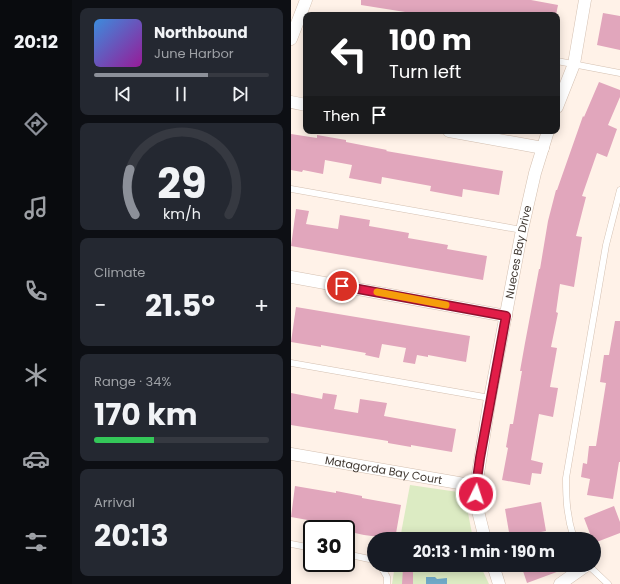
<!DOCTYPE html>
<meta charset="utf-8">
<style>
:root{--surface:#171b24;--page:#242831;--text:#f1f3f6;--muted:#9ea1a6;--line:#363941;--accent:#8c9099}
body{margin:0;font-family:Poppins,sans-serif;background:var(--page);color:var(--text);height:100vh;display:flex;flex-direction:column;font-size:15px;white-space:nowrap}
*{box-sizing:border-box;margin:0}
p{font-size:13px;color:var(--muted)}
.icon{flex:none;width:22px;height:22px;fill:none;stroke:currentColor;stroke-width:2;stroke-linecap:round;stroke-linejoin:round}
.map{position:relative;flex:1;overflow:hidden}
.panel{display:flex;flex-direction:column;gap:8px;padding:8px;background:#0d0f14;width:219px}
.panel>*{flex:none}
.banner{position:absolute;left:12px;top:12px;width:257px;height:122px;border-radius:8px;box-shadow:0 2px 10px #0003;background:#202124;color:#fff;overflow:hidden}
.speed{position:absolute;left:12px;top:520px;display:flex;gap:8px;font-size:20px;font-weight:700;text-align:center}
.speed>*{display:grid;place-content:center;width:52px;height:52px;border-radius:50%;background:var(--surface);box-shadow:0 2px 10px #0003;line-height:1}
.speed .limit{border:2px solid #111;border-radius:6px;background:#fff;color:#111}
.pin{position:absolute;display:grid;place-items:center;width:34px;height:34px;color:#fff;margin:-17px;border:2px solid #fff;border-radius:50%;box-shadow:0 1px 4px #0007}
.me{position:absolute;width:44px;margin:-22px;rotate:4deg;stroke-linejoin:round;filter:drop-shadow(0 0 3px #0008)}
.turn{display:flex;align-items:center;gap:14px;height:84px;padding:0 20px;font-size:18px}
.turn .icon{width:52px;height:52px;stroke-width:2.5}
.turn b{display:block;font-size:28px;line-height:34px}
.then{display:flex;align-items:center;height:38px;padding:0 20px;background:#0003;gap:8px;font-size:15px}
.big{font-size:30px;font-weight:700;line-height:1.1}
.panel .card{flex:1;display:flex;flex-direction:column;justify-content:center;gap:6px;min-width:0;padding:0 14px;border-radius:8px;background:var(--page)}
.panel .dial{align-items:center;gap:0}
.dial svg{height:104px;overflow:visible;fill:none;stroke:var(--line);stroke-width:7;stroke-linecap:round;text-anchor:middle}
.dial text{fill:var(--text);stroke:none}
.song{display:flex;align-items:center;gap:12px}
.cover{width:48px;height:48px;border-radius:6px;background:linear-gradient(135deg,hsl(210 70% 55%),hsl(300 70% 35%))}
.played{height:4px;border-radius:2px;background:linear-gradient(90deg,var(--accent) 65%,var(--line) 65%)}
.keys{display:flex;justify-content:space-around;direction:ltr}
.heat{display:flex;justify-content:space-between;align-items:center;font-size:22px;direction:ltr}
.charge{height:6px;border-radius:3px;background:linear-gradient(90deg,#34c759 34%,var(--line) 0)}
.trip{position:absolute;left:76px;top:532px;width:234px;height:40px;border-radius:20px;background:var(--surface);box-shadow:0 2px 10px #0003;font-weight:700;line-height:40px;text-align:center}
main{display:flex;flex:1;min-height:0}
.dock{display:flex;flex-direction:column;width:72px;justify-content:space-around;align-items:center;background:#090b0e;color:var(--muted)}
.dock .icon{width:28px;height:28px}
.dock .on{color:var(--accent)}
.dock b{font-size:18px;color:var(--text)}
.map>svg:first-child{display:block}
.green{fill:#dcebc3}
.water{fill:#6fa9c7}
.building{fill:#e1a6bc}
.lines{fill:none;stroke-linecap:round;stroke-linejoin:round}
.lane-casing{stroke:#d4c0b1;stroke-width:7}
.street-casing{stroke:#d4c0b1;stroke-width:13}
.lane{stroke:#fff;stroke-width:6}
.street{stroke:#fff;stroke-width:12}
.route-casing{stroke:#92132f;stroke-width:10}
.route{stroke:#e11d48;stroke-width:7}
.slow{stroke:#f59e0b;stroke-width:7}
.labels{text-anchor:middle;stroke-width:3;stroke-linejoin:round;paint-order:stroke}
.street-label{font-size:11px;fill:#413932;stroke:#fff}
</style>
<main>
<nav class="dock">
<b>20:12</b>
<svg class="icon on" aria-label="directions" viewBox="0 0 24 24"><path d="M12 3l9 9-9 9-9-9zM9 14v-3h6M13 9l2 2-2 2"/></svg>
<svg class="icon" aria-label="music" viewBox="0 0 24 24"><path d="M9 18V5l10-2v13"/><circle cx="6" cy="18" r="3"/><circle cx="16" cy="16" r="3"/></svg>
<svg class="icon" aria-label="phone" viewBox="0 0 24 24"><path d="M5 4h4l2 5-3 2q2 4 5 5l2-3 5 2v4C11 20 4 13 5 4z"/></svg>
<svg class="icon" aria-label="climate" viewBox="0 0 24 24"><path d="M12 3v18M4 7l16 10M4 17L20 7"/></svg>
<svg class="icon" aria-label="car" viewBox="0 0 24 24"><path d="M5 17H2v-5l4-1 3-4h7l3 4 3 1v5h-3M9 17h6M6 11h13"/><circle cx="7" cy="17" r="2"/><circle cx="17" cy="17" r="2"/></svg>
<svg class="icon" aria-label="filters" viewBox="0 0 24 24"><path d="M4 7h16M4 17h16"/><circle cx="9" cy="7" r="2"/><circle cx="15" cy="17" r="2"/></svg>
</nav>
<section class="panel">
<div class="card">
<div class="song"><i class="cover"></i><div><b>Northbound</b><p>June Harbor</p></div></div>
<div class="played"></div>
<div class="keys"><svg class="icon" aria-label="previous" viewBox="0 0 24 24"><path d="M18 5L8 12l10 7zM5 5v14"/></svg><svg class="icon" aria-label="pause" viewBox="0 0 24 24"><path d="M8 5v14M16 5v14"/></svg><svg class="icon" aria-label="next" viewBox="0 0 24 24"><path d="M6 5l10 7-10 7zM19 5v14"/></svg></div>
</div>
<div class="card dial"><svg viewBox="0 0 100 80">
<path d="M14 69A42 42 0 1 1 86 69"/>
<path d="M14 69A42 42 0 0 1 10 34" stroke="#8c9099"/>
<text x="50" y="56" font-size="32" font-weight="700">29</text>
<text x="50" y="72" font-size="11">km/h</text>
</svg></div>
<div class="card"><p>Climate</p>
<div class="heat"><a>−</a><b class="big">21.5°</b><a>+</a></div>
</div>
<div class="card"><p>Range · 34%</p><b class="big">170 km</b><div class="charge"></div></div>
<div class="card"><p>Arrival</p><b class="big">20:13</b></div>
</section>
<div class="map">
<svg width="329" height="584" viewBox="0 0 329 584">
<rect width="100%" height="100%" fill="#fff2e8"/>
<g class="green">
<path d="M119 485 167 492 171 494 174 497 182 539H109Z"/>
<path d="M104 565H189L198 584H101Z"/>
</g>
<path class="water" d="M135 577H144L146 579 156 578V584H135Z"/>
<g class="building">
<path d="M70 0H240L267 5 265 15H133L70 5Z"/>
<path d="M312 13 329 16V50L306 45Z"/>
<path d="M308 82 329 90V97L317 125 326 129 316 157 306 153 291 196 295 197 285 236 291 237 283 287 269 284 265 312 267 313 260 347 266 348 259 387 267 388 262 417 248 414 240 460 252 463 250 474 241 473 239 485 211 480 217 448 215 447 219 424H222L231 371H229L234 343 248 269H249L257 221 265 190H266L292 116 293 117Z"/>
<path d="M0 134 26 138V135L55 140V142L96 150 95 151 212 171 208 195 172 189 171 197 139 191 140 186 91 177 90 184 58 178 61 165 34 160 32 174 12 170 11 172 0 170Z"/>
<path d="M5 209 18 211 15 224 47 229 49 215 79 220 78 226 118 233 117 238 157 245 156 249 196 256 192 280 0 246Z"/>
<path d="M5 307 179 336 175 362 137 355V357L126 355 124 364 112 362 115 348 91 344 88 358 74 355 75 353 30 345V347L0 342Z"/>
<path d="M324 321H329V462H328L322 499 296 495 299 479 290 477 292 463 296 464 298 446H305L315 383 309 382 313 355H318Z"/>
<path d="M0 393 31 399 32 393 46 395 43 409 67 413 69 399 96 403 93 416 165 429 161 452 120 445V447L97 443V441L0 425Z"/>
<path d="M4 486 45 493V491L71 496V498L110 505 104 539 73 535 55 531V529L38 528 39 524 0 517Z"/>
<path d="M250 502 255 531 219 538 214 509Z"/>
<path d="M323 506 329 522V533L303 543V539H301L293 518Z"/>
<path d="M230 565H282V566L236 583Z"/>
<path d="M112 568H122V584H111Z"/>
</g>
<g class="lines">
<defs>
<g id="lane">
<path d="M266 61 329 73"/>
<path d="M0 189 231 230"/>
<path d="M0 363 199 398"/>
<path d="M283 539C276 517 275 501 275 478L315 245 329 190"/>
<path d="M0 544 21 548"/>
<path d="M55 554 83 560"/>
<path d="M89 565 96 577V584"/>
<path d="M297 565 317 584"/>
</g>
<g id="street">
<path d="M0 39 15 0"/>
<path d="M0 102 15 105"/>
<path d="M266 107 283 64 294 0"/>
<path d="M158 131 252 148"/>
<path d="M0 277 215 316"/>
<path id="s1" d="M0 454 185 486"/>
<path id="s2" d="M194 539 185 503V486L199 398 231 230 244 173 257 131"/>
<path d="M202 565 208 584"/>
<path d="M269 584 296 565"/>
</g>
</defs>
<use href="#lane" class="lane-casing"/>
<use href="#street" class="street-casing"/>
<use href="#lane" class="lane"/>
<use href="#street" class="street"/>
</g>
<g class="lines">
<defs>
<path id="route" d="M51 286 215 316 189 458 185 486V494"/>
</defs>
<use href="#route" class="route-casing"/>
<use href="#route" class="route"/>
<path class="slow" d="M86 292 155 305"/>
</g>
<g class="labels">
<g class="street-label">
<text dy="4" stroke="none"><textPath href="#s2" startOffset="292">Nueces Bay Drive</textPath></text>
<text dy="4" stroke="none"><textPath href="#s1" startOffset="94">Matagorda Bay Court</textPath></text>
</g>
</g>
</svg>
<div class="speed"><div class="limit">30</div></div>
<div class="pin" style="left:51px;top:286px;background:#d93025"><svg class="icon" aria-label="arrive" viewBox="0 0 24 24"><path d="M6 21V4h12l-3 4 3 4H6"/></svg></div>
<svg class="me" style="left:185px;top:494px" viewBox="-20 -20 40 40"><circle r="17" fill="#e11d48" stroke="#fff" stroke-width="3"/><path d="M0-11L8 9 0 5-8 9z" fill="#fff"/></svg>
<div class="trip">20:13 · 1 min · 190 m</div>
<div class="banner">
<div class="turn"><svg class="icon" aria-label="left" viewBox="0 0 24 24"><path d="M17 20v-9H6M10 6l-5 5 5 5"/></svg><div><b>100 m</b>Turn left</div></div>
<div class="then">Then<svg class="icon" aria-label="arrive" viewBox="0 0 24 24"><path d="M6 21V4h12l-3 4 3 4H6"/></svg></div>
</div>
</div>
</main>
